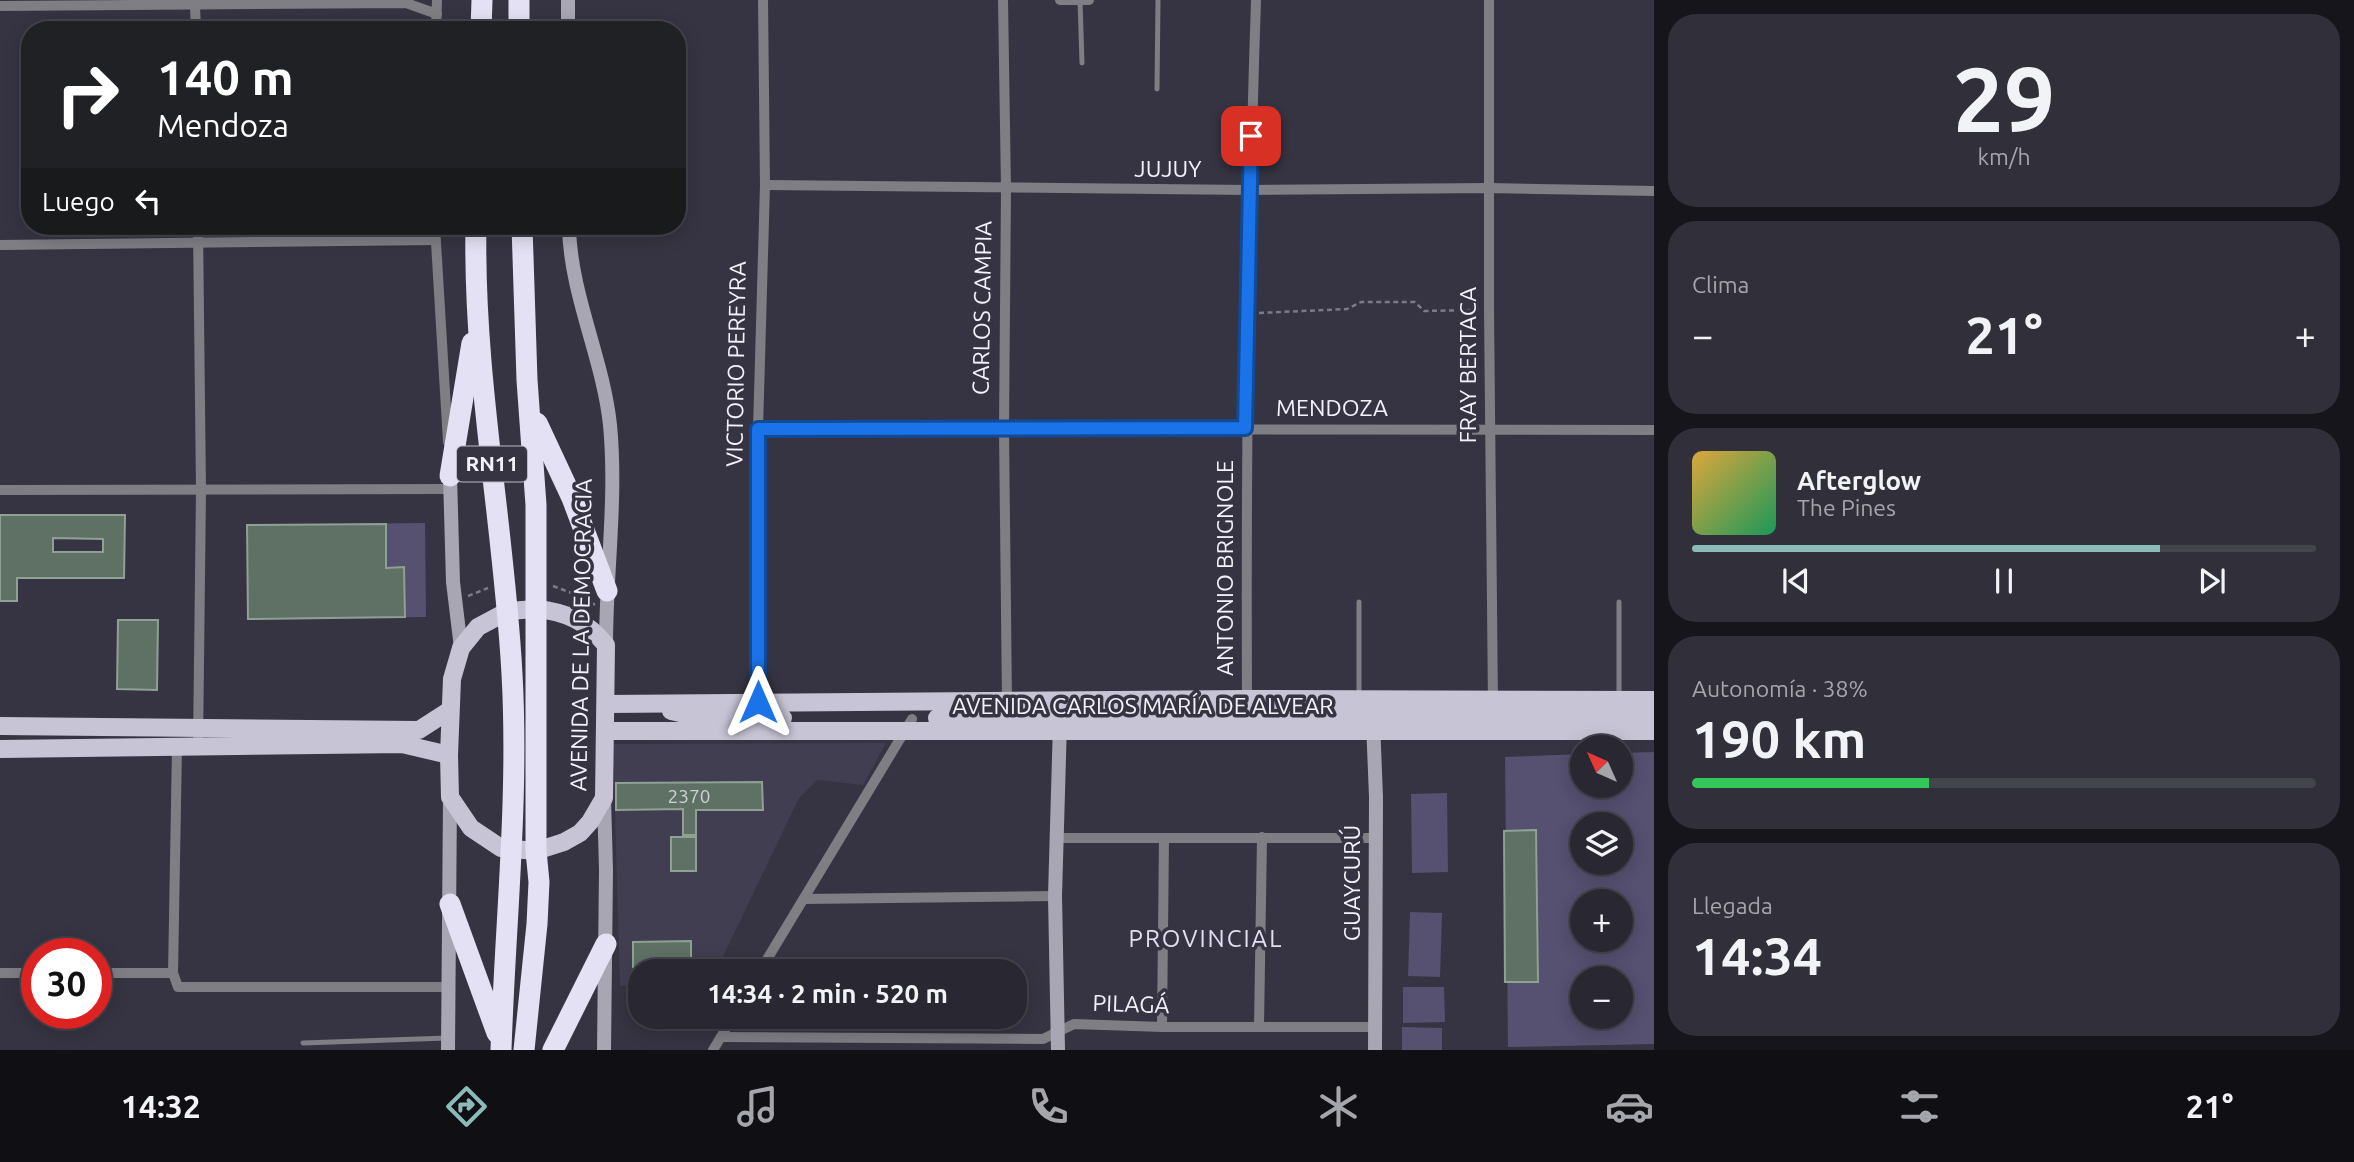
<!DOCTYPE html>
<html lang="es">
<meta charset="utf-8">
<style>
:root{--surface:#282732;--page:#302f3a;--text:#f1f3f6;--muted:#a5a5ac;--line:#44444d;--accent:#8bbbb9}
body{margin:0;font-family:Ubuntu,sans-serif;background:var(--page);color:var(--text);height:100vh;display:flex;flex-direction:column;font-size:26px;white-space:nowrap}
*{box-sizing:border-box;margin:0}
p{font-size:23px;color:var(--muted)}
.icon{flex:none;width:38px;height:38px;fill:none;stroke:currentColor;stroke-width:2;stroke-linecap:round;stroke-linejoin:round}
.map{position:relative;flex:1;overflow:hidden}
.drawer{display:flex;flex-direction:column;gap:14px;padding:14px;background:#16151c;width:700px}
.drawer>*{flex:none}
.guide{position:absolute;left:21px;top:21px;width:665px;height:214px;border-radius:28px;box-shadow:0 4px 18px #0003,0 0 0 2px var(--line);background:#202124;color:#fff;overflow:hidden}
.needle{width:46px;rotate:315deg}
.tools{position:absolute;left:1570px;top:735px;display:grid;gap:14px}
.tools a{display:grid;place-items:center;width:63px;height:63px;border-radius:50%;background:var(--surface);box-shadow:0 4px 18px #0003,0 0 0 2px var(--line);font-size:35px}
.speed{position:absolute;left:21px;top:938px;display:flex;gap:14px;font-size:35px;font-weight:700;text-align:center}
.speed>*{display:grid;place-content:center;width:91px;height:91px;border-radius:50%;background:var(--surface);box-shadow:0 4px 18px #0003,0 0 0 2px var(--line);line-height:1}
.speed .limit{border:10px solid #d22;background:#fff;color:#111}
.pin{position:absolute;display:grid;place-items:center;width:60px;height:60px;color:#fff;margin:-30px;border-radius:14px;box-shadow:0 4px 10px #0006}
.me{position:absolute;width:77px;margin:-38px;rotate:0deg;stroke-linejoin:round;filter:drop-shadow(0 0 5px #0008)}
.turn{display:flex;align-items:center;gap:24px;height:147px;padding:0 21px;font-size:32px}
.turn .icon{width:91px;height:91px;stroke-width:2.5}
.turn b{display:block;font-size:49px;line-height:60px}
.then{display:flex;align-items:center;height:66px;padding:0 21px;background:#0003;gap:14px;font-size:26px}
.big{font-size:52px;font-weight:700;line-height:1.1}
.drawer .tile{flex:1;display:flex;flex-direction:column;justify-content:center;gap:10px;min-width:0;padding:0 24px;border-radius:28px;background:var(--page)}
.drawer .dial{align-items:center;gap:0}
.dial b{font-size:91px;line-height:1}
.song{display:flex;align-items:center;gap:21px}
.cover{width:84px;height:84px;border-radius:10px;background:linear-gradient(135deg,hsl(40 70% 55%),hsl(150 70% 35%))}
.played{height:7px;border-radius:4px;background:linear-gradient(90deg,var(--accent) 75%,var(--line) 75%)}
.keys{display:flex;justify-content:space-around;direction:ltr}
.heat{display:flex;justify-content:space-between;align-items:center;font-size:38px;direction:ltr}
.charge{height:10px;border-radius:5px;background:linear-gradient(90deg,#34c759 38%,var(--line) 0)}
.trip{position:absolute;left:628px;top:959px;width:399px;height:70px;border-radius:28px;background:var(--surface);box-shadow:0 4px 18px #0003,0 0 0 2px var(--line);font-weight:700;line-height:70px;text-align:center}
.tabs{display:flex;height:112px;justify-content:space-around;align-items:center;background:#101014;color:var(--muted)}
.tabs .icon{width:49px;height:49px}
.tabs .active{color:var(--accent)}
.tabs b{font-size:32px;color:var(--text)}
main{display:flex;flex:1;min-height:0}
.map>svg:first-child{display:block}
.built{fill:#413e51}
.green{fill:#565071;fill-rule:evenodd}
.building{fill:#5f7065;stroke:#8fa095;stroke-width:2;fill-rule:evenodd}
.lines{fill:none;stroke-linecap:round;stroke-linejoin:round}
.path{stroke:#7b7a86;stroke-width:2.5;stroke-dasharray:5 3.5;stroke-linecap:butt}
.lane{stroke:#7f7e85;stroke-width:5}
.street{stroke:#7f7e85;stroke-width:10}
.secondary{stroke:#a8a6b2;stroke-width:14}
.primary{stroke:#c7c5d5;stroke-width:18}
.highway{stroke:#e4e1f4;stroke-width:21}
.route-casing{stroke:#114b97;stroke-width:18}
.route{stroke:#1a73e8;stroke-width:12}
.labels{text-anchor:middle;stroke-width:7;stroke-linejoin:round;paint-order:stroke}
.number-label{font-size:19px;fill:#ced2d6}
.shield{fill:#363442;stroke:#bab9c4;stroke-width:2}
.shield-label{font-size:21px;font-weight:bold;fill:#f3f2fb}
.street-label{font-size:23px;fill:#f3f2fb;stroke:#363442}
.neighbourhood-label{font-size:24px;letter-spacing:2px;fill:#e2dff2;stroke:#363442}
</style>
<main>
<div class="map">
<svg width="1654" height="1050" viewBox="0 0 1654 1050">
<rect width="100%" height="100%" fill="#363442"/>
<path class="built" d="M886 743 863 785 817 780 799 798 716 971H640V986H620L613 744Z"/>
<g class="green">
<path d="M425 523 426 617 248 619 247 525Z"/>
<path d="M1654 752V1044L1508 1047 1505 757 1582 754V786H1620L1621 753ZM1582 824H1620V863H1582ZM1582 901H1620V940H1582ZM1582 978H1620V1017H1582Z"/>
<path d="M1447 793 1448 872 1412 873 1411 794Z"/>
<path d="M1410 912 1442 913 1440 977 1408 976Z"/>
<path d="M1403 987H1444L1445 1022 1403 1023Z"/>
<path d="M1402 1027 1442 1028V1050H1402Z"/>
</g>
<g class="building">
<path d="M0 515H125L124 578H17V601H0ZM53 538 103 539V552H53Z"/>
<path d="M386 524V568L404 567 405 617 248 619 247 525Z"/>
<path d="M118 620H158L157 690 117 689Z"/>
<path d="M762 782 763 810H696V835H683V809L616 810V783Z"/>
<path d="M1536 830 1538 982H1505L1504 831Z"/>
<rect x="671" y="837" width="25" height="34"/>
<path d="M691 941V971H675L674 967H633V942Z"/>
</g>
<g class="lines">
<g class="path">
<path d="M1259 313 1347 309 1361 302H1415L1424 311 1477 310"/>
<path d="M553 586 585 598 595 605"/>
<path d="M468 596 488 588"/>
</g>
<g class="lane">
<path d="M1080 0 1082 63"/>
<path d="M1157 89 1158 0"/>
<path d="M1359 602V697"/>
<path d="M1619 602V697"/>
<path d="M303 1043 447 1038"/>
</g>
<g class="street">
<path d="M1003 0 1006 189 1004 430 1007 701"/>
<path d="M1060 0H1089"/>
<path d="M1489 0V310L1493 704"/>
<path d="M0 6 406 3 437 14"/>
<path d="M195 6 196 30"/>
<path d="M436 30 437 0"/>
<path d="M765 185 1250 190 1488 188 1654 191"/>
<path d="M435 226 448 442"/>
<path d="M0 245 435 240"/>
<path d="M758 429 1654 430"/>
<path d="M0 490 450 489"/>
<path d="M1247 703C1246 468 1248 234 1256 0"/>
<path d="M759 706 758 429 765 185 763 0"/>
<path d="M198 748 201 490 198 226"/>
<path d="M1058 838H1375"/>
<path d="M804 899 1055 896"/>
<path d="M760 971 912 719"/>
<path d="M0 973H37"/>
<path d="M96 973H173L178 987H447"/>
<path d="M173 973 177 748"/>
<path d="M1259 1026 1262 837"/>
<path d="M1162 1027 1164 838"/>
<path d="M721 1037 1043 1039 1074 1024 1162 1027H1375"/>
<path d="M713 1050 733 1017"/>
</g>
<g class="secondary">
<path d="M568 0V30"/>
<path d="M569 226C570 294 603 358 610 425 617 498 606 572 606 645"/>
<path d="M450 476 453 582 461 648"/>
<path d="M1373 722 1376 797 1375 1050"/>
<path d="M604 798 606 870 604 1050"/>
<path d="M448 1050 450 797"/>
<path d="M1058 1050 1055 896 1060 723"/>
</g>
<g class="primary">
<path d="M536 609C567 612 586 621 606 645L604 798 590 822 580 833 564 842 536 851 501 848 471 828 450 797 449 755 452 679 461 648 478 627 508 611Z"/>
<path d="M606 704 1247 699 1654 700"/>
<path d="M671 711 698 717 783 718"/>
<path d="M937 718 1061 716H1654"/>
<path d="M0 726 419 730 450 710"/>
<path d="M606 731H1654"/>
<path d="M0 749 402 744 449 755"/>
</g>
<g class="highway">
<path d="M519 0V30"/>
<path d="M481 30 482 0"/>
<path d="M476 226C473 376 504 525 512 674 519 800 505 924 501 1050"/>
<path d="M522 226 527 380 536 505V851L539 882 537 924 524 1050"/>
<path d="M537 423 572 498 607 591"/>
<path d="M450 476 472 343"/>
<path d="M450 904 497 1033"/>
<path d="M553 1050 606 944"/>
</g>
</g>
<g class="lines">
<defs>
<path id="route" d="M758 702V429L1245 428 1251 136"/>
</defs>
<use href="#route" class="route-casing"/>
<use href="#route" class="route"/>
</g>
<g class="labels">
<g class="number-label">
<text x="689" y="803">2370</text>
</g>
<rect class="shield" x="457" y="446.5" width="70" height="35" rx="5"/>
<g class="shield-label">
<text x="492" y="471">RN11</text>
</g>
<g class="street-label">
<text x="1168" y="177">JUJUY</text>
<text transform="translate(982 308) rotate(-89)" y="8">CARLOS CAMPIA</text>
<text transform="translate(736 364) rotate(-89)" y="8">VICTORIO PEREYRA</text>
<text transform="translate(1468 365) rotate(-90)" y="8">FRAY BERTACA</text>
<text x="1332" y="416">MENDOZA</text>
<text transform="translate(1225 568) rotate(-90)" y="8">ANTONIO BRIGNOLE</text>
<text transform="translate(581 635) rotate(-89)" y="8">AVENIDA DE LA DEMOCRACIA</text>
<text x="1143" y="714">AVENIDA CARLOS MARÍA DE ALVEAR</text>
<text transform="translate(1352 883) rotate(-90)" y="8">GUAYCURÚ</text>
<text transform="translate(1131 1004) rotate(2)" y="8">PILAGÁ</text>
</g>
<g class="neighbourhood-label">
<text x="1206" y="947">PROVINCIAL</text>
</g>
</g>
</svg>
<div class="tools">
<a><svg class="needle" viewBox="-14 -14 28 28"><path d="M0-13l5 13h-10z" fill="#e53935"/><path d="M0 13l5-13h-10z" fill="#a5a5ac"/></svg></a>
<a><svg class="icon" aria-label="layers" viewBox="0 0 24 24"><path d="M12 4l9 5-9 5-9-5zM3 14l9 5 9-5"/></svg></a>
<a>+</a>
<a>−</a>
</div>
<div class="speed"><div class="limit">30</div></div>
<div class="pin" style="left:1251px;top:136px;background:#d93025"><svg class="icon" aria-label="arrive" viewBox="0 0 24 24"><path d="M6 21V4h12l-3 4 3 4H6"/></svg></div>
<svg class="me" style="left:758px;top:702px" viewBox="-20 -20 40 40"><path d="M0-17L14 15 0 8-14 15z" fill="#1a73e8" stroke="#fff" stroke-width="4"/></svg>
<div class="trip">14:34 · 2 min · 520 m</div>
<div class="guide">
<div class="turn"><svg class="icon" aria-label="right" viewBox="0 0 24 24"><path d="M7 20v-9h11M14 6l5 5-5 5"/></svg><div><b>140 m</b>Mendoza</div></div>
<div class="then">Luego<svg class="icon" aria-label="left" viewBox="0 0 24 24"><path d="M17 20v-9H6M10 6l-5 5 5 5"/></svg></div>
</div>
</div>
<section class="drawer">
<div class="tile dial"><b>29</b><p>km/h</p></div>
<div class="tile"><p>Clima</p>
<div class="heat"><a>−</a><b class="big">21°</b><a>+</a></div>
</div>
<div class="tile">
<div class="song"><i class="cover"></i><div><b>Afterglow</b><p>The Pines</p></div></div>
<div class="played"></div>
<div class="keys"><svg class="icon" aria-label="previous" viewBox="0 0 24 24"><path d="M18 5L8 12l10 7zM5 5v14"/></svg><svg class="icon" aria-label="pause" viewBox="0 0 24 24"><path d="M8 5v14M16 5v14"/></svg><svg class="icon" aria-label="next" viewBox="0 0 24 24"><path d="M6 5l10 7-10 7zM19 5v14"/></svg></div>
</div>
<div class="tile"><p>Autonomía · 38%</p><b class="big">190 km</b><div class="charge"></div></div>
<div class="tile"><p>Llegada</p><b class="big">14:34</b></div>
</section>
</main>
<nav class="tabs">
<b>14:32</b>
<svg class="icon active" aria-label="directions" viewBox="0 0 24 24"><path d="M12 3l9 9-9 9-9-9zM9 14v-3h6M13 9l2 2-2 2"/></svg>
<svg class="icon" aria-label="music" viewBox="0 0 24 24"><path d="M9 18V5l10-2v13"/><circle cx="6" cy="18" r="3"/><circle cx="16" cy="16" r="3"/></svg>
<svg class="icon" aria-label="phone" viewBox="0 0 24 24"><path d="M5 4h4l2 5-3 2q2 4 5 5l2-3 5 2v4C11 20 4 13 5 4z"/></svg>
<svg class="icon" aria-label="climate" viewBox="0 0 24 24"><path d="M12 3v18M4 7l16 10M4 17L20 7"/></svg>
<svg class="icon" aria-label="car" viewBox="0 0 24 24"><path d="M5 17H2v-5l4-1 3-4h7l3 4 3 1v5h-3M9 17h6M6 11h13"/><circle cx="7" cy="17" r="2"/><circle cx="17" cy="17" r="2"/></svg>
<svg class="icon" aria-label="filters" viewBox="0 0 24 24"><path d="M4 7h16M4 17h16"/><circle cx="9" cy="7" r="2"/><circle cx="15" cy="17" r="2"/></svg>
<b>21°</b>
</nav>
